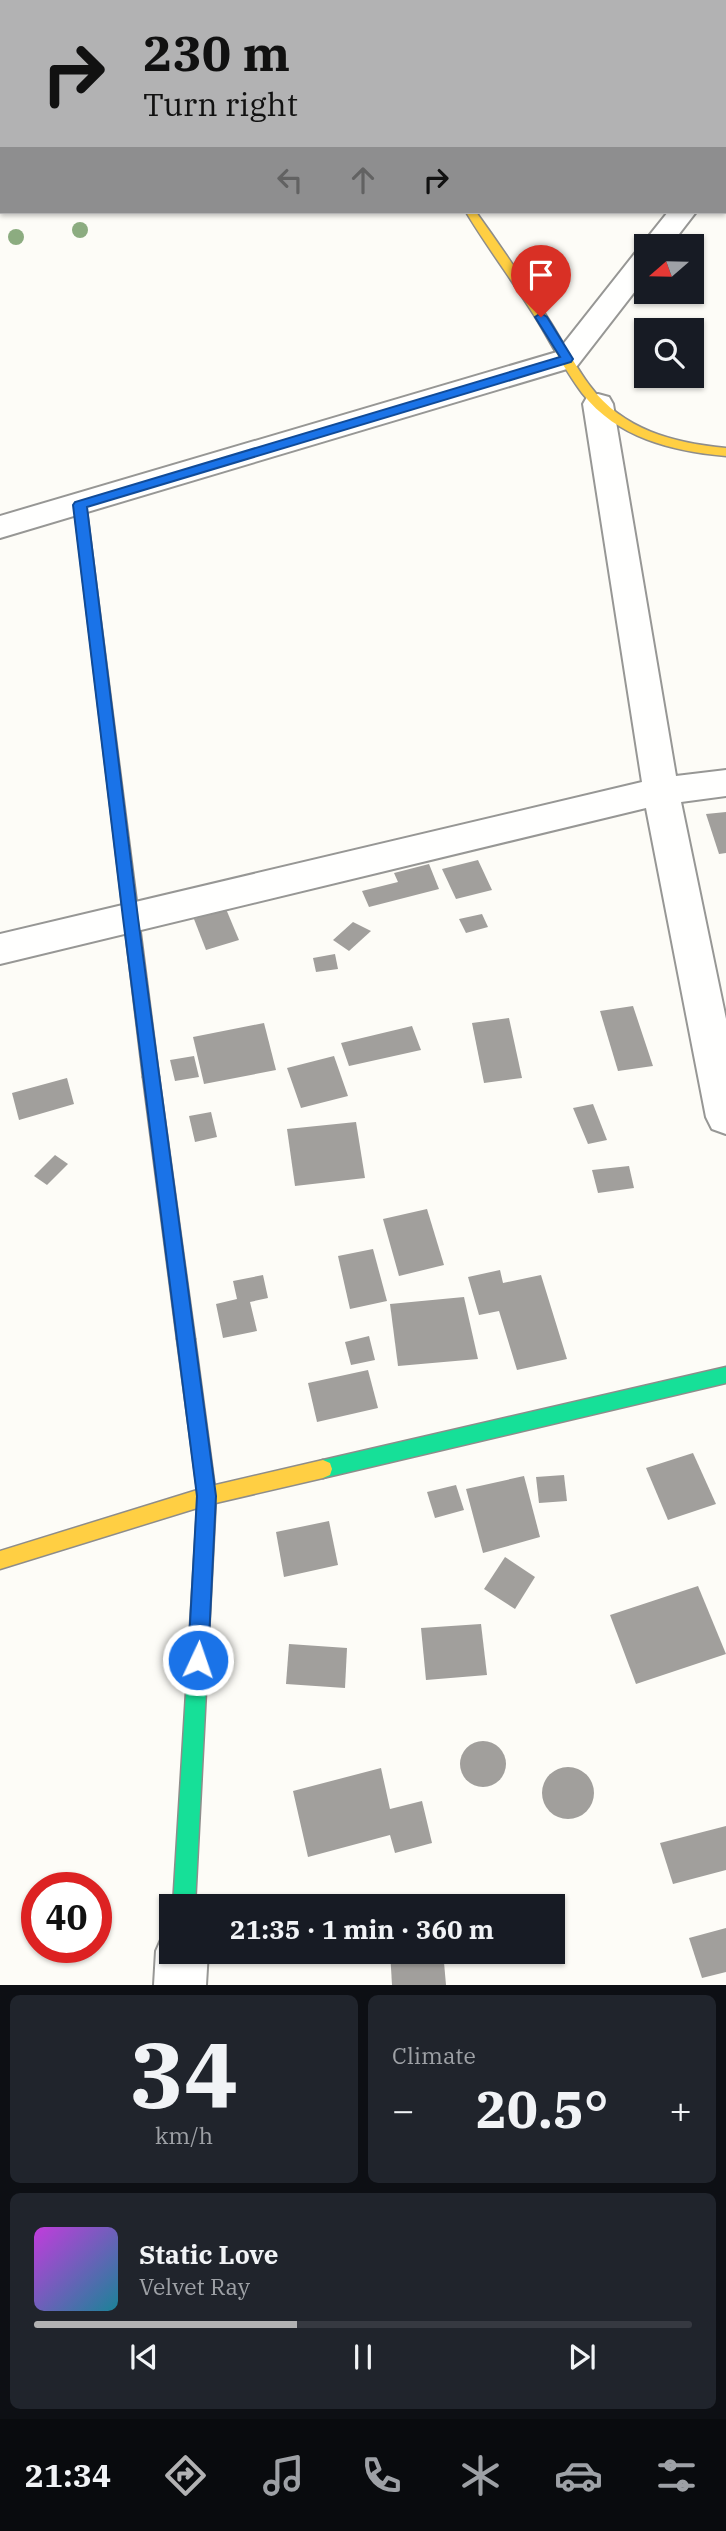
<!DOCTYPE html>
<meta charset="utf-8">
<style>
:root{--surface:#171b24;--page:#20242c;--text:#f1f3f6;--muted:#9ea1a6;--line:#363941;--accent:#b2b2b3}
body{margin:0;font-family:"IBM Plex Serif",serif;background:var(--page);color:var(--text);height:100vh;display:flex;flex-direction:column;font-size:26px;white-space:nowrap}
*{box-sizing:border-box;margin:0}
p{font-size:23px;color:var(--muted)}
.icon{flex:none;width:38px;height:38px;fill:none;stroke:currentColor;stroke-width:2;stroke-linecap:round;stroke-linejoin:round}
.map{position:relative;height:1985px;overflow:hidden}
.details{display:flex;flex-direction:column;gap:10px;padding:10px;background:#0d0f14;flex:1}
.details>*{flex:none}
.top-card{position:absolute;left:0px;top:0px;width:726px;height:214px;box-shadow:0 2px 5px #0004;background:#b2b2b3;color:#111;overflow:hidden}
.needle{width:46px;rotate:250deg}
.tools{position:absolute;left:634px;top:234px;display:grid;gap:14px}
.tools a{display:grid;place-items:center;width:70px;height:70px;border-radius:0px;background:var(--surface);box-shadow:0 2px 5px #0004;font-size:35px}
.speed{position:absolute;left:21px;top:1872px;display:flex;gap:14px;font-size:35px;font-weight:700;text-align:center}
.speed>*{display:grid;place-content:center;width:91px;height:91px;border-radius:50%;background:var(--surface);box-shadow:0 2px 5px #0004;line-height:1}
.speed .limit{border:10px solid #d22;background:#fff;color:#111}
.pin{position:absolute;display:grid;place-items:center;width:60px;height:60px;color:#fff;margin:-72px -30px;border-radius:50% 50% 50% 0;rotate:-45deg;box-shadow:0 0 7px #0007}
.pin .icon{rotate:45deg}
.me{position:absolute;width:77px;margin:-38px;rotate:3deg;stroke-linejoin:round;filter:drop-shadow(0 0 5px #0008)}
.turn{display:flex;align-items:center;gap:24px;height:147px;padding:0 28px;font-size:32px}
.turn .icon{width:91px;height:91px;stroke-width:2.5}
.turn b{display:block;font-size:49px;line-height:60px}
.lanes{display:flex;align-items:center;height:66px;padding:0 28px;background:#0003;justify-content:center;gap:35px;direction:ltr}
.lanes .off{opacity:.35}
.big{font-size:52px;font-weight:700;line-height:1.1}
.details .widget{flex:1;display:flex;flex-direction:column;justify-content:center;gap:10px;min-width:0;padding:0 24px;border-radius:10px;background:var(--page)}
.details .dial{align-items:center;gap:0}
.dial b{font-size:91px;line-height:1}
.song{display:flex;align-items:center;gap:21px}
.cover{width:84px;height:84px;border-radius:10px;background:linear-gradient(135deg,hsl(290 70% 55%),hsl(190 70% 35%))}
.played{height:7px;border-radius:4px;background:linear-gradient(90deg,var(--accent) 40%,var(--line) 40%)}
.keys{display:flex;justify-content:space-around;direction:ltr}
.heat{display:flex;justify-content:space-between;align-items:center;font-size:38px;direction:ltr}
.details .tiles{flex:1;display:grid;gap:10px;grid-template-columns:1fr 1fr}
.widget:last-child{grid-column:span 2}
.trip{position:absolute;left:159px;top:1894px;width:406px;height:70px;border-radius:0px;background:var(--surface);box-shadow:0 2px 5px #0004;font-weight:700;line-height:70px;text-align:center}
.dock{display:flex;height:112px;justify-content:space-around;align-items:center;background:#090b0e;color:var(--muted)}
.dock .icon{width:49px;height:49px}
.dock .active{color:var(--accent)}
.dock b{font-size:32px;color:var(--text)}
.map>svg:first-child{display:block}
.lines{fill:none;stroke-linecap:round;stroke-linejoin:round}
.stream{stroke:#cde8f7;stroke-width:9}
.building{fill:#a19f9c}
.street-casing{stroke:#979795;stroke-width:4}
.fast-casing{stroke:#8e8d8b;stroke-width:3}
.slow-casing{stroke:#8e8d8b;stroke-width:3}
.jam-casing{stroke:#8e8d8b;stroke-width:3}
.street{fill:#fffffe;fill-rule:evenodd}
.fast{fill:#16e098;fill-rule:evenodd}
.slow{fill:#ffcf43;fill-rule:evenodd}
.jam{fill:#f24e42;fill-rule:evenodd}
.tree{fill:#8cac80}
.route{fill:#1a73e8;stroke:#114b97;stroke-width:2}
</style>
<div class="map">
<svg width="726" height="1985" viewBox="0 0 726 1985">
<rect width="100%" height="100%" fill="#fdfcf7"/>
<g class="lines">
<path class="stream" d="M234 2 239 0"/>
</g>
<g class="building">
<path d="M726 812V853L719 854 706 814Z"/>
<path d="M478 860 492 890 456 899 442 869Z"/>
<path d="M429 864 439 889 369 907 362 891 398 882 394 873Z"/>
<path d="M226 909 239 940 206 950 194 919Z"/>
<path d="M482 914 488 927 466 933 459 919Z"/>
<path d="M353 922 371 931 349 951 333 940Z"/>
<path d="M335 954 338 969 316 972 313 958Z"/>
<path d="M633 1006 653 1066 618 1071 600 1011Z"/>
<path d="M509 1018 522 1078 484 1083 472 1023Z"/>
<path d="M264 1023 276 1070 204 1084 193 1037Z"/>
<path d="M412 1026 421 1050 349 1066 341 1043Z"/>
<path d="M194 1056 199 1077 175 1081 170 1060Z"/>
<path d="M334 1056 348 1096 301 1108 287 1068Z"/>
<path d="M67 1078 74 1104 19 1120 12 1093Z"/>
<path d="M593 1104 607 1140 588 1144 573 1108Z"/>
<path d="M211 1112 217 1137 195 1142 189 1116Z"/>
<path d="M356 1122 365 1178 295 1186 287 1129Z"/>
<path d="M55 1155 68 1164 47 1185 34 1176Z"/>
<path d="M629 1166 634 1188 598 1193 592 1170Z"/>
<path d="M427 1209 444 1265 399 1276 383 1219Z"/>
<path d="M373 1249 387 1301 350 1309 338 1256Z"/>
<path d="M500 1270 503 1283 541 1275 567 1359 517 1370 499 1311 479 1315 468 1277Z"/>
<path d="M263 1275 268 1298 250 1302 257 1331 223 1338 216 1304 237 1299 233 1281Z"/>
<path d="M464 1297 478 1359 398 1366 390 1304Z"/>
<path d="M369 1336 375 1360 351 1365 345 1342Z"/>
<path d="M368 1370 378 1408 317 1422 308 1383Z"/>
<path d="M693 1453 716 1504 668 1520 646 1468Z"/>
<path d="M564 1475 567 1501 539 1503 536 1477Z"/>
<path d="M524 1476 540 1537 483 1553 466 1489Z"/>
<path d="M456 1485 464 1510 435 1518 427 1492Z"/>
<path d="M329 1521 338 1565 284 1577 276 1532Z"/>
<path d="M505 1557 535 1577 515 1609 484 1589Z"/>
<path d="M698 1586 726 1654 636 1684 610 1615Z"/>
<path d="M481 1624 487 1675 426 1680 421 1628Z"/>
<path d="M289 1644 347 1648 345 1688 286 1684Z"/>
<circle cx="483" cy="1764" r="23"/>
<circle cx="568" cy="1793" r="26"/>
<path d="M381 1768 390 1809 422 1801 432 1843 395 1853 390 1835 308 1857 293 1791Z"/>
<path d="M726 1826V1870L673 1884 660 1843Z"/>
<path d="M726 1928V1972L702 1978 689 1938Z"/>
<path d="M390 1951H443L446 1985H392Z"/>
</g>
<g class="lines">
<defs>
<g id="street">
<path d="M724 147H726L724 164Z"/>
<path d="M668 212H696L669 247H646V277L577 366 0 538V516L557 352 636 252 642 250 640 247Z"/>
<path d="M598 394 609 397 613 404 676 776 726 770V796L681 802 726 1019V1134L712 1129 706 1117 646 808 0 964V934L642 782 583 404 587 397Z"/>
<path d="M172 1929V1951H208L206 1985H154L156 1951 164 1933Z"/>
</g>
<g id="fast">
<path d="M308 0H318L319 2H309Z"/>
<path d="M186 1331 192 1333 195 1339 216 1496 195 1906H173L198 1496 177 1339 180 1333Z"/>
<path d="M726 1367V1383L323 1478 316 1475 314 1469 316 1463 323 1460Z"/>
</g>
<g id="slow">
<path d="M466 212H476C502 248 527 285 551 323 564 344 575 366 590 386 623 430 674 443 726 448V456C672 451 617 438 582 393 564 369 550 341 534 315 512 280 487 247 466 212Z"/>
<path d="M80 501 86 505 159 1077 157 1082 151 1084 145 1082 143 1077 74 505Z"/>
<path d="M323 1460 330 1463 332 1469 330 1475 323 1478 207 1505 0 1569V1551L207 1487Z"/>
</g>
<path id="jam" d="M151 1070 157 1072 159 1077 195 1339 192 1345 186 1347 180 1345 177 1339 143 1077 145 1072Z"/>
</defs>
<use href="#street" class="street-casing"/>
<use href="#fast" class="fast-casing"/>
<use href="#slow" class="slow-casing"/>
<use href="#jam" class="jam-casing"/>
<use href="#street" class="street"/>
<use href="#fast" class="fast"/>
<use href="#slow" class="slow"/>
<use href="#jam" class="jam"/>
</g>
<g class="tree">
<circle cx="80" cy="230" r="8"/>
<circle cx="16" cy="237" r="8"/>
</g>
<path class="route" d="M541 313 547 317 573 359 571 362 87 507 138 918 216 1496 208 1660 205 1667 198 1670 191 1667 188 1660 197 1496 123 918 73 505 75 502 560 357 535 317Z"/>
</svg>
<div class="tools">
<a><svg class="needle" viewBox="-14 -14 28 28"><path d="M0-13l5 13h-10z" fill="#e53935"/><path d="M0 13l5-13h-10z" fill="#9ea1a6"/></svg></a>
<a><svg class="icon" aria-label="search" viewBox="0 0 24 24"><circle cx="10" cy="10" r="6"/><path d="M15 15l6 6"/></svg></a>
</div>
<div class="speed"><div class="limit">40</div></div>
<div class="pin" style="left:541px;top:317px;background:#d93025"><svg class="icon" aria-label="arrive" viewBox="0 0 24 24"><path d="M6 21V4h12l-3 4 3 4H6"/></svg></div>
<svg class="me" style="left:198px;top:1660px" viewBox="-20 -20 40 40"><circle r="17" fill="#1a73e8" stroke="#fff" stroke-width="3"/><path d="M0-11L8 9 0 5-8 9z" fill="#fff"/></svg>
<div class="trip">21:35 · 1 min · 360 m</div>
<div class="top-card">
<div class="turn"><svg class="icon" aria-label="right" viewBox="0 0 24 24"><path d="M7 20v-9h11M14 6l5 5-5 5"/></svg><div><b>230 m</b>Turn right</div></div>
<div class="lanes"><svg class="icon off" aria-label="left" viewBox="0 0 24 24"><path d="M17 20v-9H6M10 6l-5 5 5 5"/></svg><svg class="icon off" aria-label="ahead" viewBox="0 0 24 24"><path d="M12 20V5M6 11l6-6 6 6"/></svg><svg class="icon" aria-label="right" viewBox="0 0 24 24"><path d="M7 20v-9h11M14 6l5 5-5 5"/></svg></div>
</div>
</div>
<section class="details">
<div class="tiles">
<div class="widget dial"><b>34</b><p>km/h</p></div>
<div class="widget"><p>Climate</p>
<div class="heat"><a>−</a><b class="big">20.5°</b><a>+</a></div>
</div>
<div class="widget">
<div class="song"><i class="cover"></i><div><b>Static Love</b><p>Velvet Ray</p></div></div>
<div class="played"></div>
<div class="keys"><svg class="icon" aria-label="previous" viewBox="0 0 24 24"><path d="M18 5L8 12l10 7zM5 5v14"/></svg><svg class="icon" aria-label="pause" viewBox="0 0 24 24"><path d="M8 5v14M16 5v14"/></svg><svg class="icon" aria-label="next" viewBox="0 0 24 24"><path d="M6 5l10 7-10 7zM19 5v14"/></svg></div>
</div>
</div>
</section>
<nav class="dock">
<b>21:34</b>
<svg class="icon active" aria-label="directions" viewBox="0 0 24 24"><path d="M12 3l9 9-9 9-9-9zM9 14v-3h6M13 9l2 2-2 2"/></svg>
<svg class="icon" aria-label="music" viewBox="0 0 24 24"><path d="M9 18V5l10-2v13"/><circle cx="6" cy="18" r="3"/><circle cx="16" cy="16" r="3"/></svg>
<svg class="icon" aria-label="phone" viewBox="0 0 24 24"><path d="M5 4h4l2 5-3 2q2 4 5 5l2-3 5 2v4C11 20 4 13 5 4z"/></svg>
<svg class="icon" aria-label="climate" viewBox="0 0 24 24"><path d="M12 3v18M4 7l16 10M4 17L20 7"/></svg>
<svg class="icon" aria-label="car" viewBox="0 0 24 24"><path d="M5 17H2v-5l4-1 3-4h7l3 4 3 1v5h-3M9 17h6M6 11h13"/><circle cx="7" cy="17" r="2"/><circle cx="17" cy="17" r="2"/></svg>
<svg class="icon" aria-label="filters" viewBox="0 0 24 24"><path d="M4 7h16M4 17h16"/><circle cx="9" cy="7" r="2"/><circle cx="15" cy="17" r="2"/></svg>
</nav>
